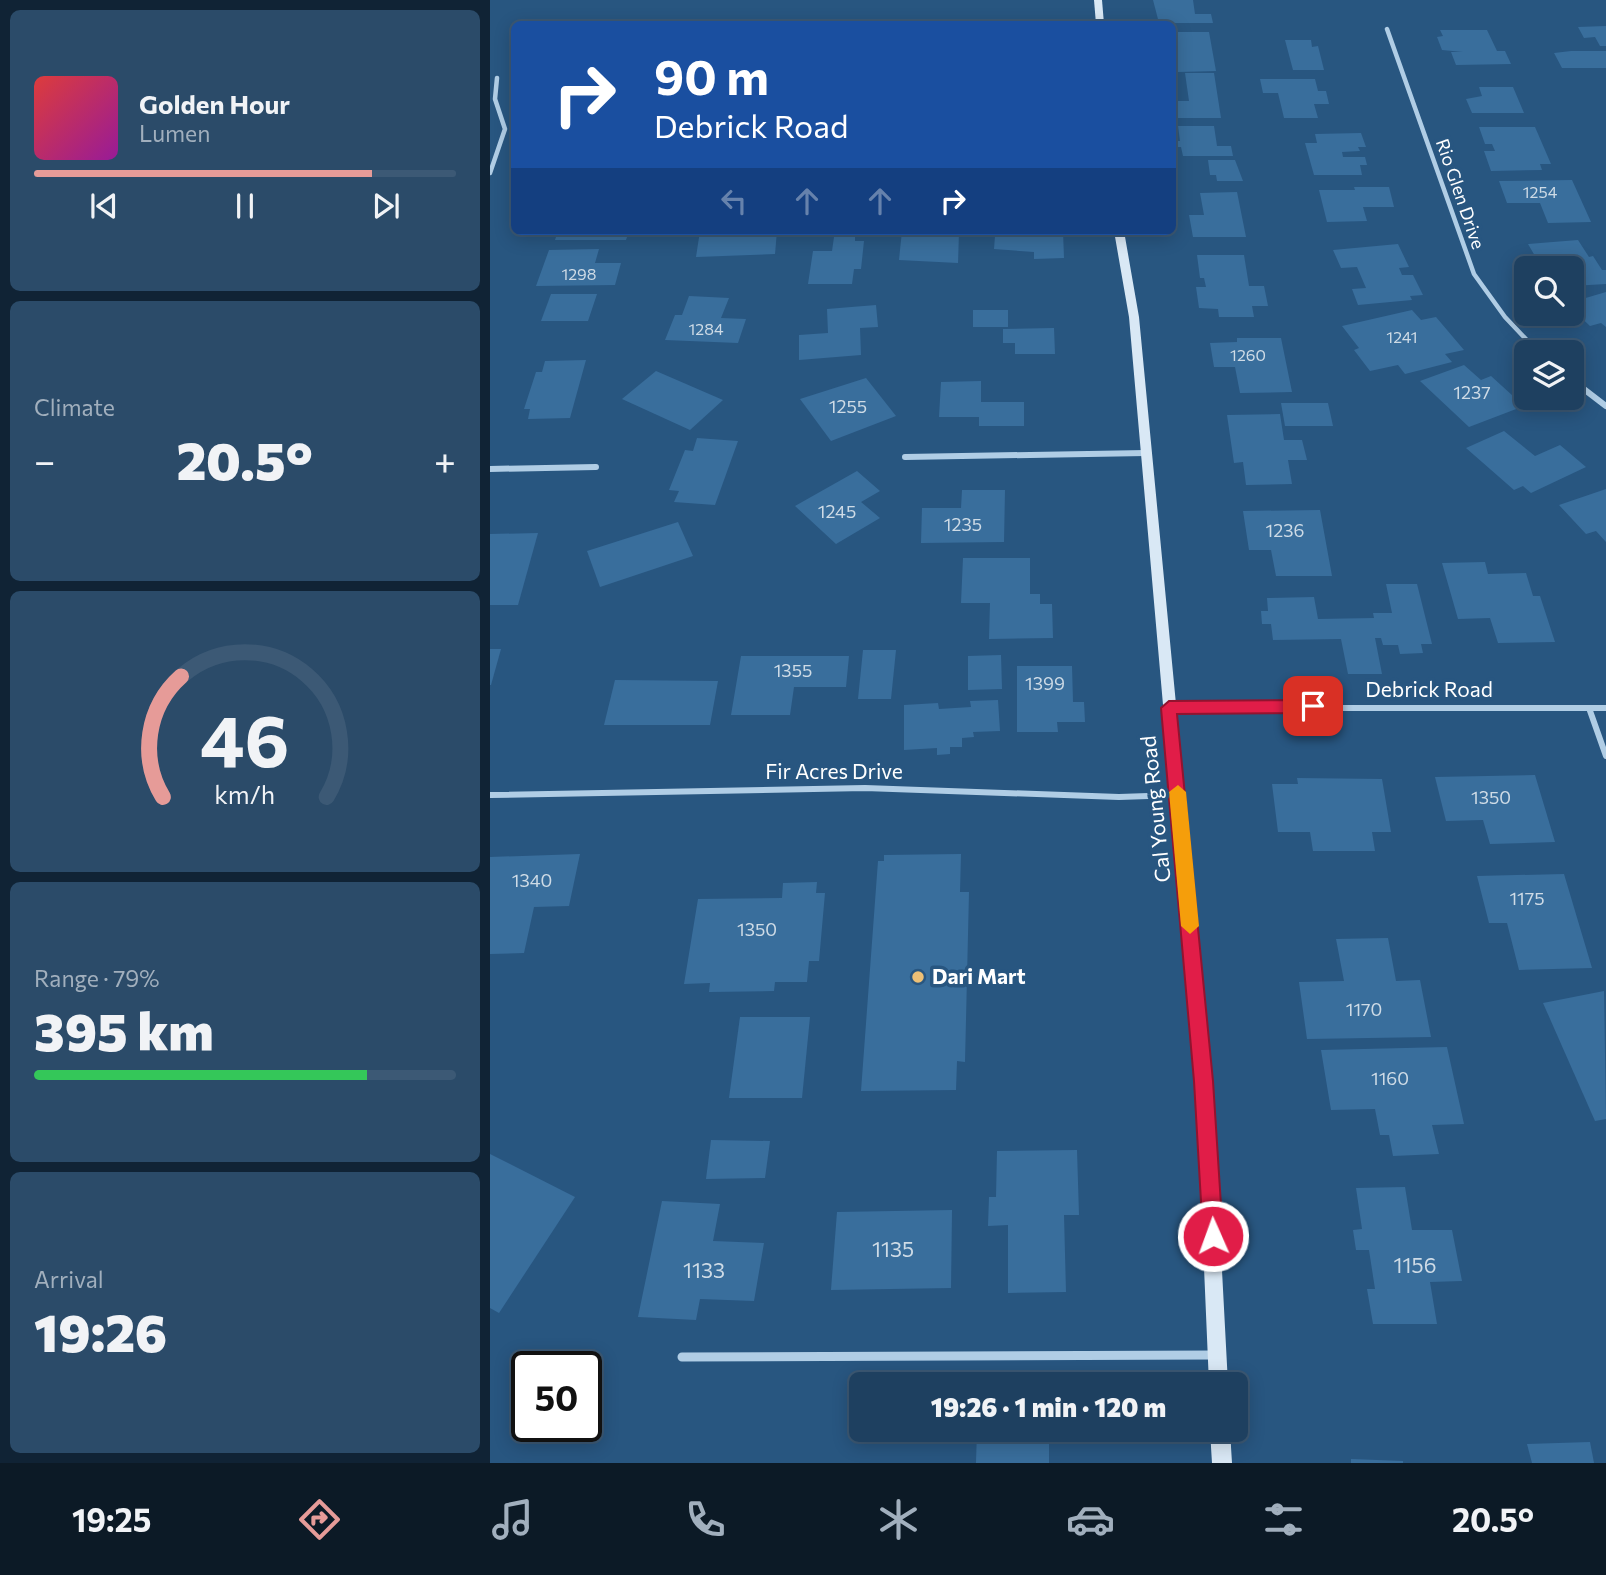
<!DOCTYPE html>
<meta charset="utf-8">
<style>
:root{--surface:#1e4060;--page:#2b4b69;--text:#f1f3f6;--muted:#a1afbd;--line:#3c5975;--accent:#e69b98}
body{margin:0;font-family:Commissioner,sans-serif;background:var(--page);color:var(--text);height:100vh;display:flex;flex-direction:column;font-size:26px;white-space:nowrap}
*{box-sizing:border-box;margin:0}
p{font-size:23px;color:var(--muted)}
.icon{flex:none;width:38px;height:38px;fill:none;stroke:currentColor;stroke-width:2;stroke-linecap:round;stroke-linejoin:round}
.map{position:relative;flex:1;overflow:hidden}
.side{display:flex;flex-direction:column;gap:10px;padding:10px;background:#102335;width:490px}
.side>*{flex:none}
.top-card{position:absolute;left:21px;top:21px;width:665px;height:214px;border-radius:10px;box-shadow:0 4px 18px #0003,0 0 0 2px var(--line);background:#1a4fa0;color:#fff;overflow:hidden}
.fabs{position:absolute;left:1024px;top:256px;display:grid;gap:14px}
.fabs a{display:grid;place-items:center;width:70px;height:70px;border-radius:10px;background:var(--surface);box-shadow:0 4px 18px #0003,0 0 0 2px var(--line);font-size:35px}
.speed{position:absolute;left:21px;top:1351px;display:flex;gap:14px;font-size:35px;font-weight:700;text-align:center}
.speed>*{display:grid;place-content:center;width:91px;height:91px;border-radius:50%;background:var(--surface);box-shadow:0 4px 18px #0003,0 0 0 2px var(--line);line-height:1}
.speed .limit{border:4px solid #111;border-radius:10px;background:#fff;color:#111}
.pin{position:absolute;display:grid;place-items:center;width:60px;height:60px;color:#fff;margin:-30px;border-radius:14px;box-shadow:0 4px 10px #0006}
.me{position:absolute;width:77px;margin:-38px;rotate:358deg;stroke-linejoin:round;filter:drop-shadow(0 0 5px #0008)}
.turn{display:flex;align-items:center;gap:24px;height:147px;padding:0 28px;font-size:32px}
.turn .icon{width:91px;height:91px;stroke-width:2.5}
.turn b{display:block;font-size:49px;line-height:60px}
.lanes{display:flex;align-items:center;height:66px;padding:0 28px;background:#0003;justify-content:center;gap:35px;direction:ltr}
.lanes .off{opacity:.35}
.big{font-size:52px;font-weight:800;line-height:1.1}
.side .card{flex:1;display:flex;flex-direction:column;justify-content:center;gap:10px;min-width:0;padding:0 24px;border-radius:10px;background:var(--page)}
.side .dial{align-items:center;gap:0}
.dial svg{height:182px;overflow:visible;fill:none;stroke:var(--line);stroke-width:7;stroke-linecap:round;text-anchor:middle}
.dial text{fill:var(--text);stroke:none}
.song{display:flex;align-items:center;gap:21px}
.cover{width:84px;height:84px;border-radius:10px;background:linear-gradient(135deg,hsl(0 70% 55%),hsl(300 70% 35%))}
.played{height:7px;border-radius:4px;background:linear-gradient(90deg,var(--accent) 80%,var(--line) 80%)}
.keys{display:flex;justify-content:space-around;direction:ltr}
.heat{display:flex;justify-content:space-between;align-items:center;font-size:38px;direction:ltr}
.charge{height:10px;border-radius:5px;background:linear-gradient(90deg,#34c759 79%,var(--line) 0)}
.trip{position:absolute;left:359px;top:1372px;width:399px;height:70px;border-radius:10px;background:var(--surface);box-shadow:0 4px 18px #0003,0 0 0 2px var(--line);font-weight:800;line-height:70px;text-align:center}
.tab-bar{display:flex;height:112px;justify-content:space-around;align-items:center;background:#0c1a26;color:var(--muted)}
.tab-bar .icon{width:49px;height:49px}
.tab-bar .current{color:var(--accent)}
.tab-bar b{font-size:32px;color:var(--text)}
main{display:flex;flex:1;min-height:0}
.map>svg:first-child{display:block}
.building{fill:#396e9c}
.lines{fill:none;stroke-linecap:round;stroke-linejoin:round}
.street-far2{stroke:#b0cde5;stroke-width:4.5}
.street-far1{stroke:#b0cde5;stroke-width:6}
.street{stroke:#b0cde5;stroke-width:9}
.secondary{fill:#d9e8f5;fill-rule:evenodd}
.route{fill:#e11d48;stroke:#92132f;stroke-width:2}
.slow{fill:#f59e0b}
.poi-dot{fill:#edc076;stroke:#285680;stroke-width:2.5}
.labels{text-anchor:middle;stroke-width:7;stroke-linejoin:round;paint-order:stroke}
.far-number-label{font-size:16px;fill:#cedbe6}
.far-street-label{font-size:18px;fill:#fff;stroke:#285680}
.number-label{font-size:18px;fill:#cedbe6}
.street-label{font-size:21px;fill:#fff;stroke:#285680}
.poi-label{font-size:21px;font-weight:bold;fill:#fff;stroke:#285680;text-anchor:start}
.near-number-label{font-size:21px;fill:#cedbe6}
</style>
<main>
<section class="side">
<div class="card">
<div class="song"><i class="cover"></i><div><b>Golden Hour</b><p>Lumen</p></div></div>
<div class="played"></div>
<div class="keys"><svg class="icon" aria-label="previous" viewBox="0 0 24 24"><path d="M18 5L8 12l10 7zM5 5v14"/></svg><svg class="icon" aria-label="pause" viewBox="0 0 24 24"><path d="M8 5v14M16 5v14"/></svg><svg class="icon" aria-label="next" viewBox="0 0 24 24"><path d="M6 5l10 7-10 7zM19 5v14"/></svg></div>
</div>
<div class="card"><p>Climate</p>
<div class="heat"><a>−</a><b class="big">20.5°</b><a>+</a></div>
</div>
<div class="card dial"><svg viewBox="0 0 100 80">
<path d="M14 69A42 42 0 1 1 86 69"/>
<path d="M14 69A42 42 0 0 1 22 16" stroke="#e69b98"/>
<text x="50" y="56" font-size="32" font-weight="700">46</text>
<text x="50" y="72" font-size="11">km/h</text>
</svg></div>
<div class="card"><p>Range · 79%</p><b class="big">395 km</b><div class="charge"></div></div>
<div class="card"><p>Arrival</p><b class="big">19:26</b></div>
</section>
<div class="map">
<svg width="1116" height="1463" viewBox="0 0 1116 1463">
<rect width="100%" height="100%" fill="#285680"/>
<g class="building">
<path d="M663 0H703L705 14H721L723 23H669Z"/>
<path d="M1116 26V46H1110L1105 37 1094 38 1088 27Z"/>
<path d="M950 30H997L1007 51H1015L1021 64 966 65 961 52H973L952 50 947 37 953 36Z"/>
<path d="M682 32H719L726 71 688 72 686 63H682Z"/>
<path d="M795 40H821L822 47 828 46 834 70H803Z"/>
<path d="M1081 51H1116V68H1072L1064 53Z"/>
<path d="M695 73H724L731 118H688L686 101H699Z"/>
<path d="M770 79H825L828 91H836L839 104H824L828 118H794L788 93H773Z"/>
<path d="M989 87H1023L1034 113H982L976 99 992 96Z"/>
<path d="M688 126H724L727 146H741L743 156H693L691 147H686L685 141H690Z"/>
<path d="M989 127H1045L1061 164H1050L1052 170 1001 171 994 151H1005L1002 144H995Z"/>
<path d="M871 133 876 147H868L870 151 852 152 853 157H875L877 165H870L872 175H824L815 143H827L825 134Z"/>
<path d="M718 160H745L753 181H727L726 175H720Z"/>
<path d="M1082 180 1101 222 1058 223 1050 203H1017L1009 181Z"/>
<path d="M864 187H899L904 207H873L877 221 837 222 829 190H865Z"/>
<path d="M747 192 756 237H703L699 215H714L710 193Z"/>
<path d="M68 231H139L136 240H65Z"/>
<path d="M210 231H287L285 254 206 257Z"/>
<path d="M412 231H469L468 263 409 260Z"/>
<path d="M573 231 574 258 544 259V252L504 249 505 236 517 235V232Z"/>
<path d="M344 237H365V241H374L371 269H364L362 284H318L323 251H342Z"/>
<path d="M1088 240 1099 257 1103 256 1112 270H1116V284L1082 286V268H1052L1038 244Z"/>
<path d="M908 244 919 267 909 268 912 275H923L933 295 920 296 922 300 868 305 862 289 876 288 867 267 851 268 843 250Z"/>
<path d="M109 249 105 263H131L125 285 46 286 59 250Z"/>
<path d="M707 255H754L759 286H774L778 306H762L764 317H729L728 309 709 308 706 287H716L714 278H710Z"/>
<path d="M1116 292V327L1111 323 1100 326 1082 309V302Z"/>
<path d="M61 294H107L98 321H51Z"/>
<path d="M199 296 239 298 231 318 256 319 248 343 175 340 185 315H192Z"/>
<path d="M386 305 388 327 370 328 371 355 309 360V335L338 333 337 309Z"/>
<rect x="483" y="310" width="35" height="17"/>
<path d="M922 310 931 320 946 317 974 350 955 354 962 362 915 374 908 365 880 371 864 350 869 348 852 326Z"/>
<path d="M564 328 565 354H525V343H513V329Z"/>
<path d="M747 338H791L802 392 750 393 745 367H724L720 343 747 342Z"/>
<path d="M96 360 80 418 38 419 40 409H34L46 372H52L55 361Z"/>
<path d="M974 365 991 380 1001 376 1034 406 979 427 930 381Z"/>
<path d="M166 371 233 400 200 430 132 399Z"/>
<path d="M376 378 406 416 341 441 310 399Z"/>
<path d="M491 381V402H534V426H489V417H449L451 382Z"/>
<path d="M791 403H838L843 426H795Z"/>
<path d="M790 414 794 440H812L817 460H798L802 484 756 485 753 462 744 463 737 415Z"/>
<path d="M1014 431 1045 456 1070 445 1096 467 1041 493 1033 486 1024 490 976 448Z"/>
<path d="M207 438 248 441 225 505 184 502 189 491 179 490 195 450 203 451Z"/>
<path d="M367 471 390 491 371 502 390 518 346 544 305 506Z"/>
<path d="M1116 489V542L1106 531 1096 534 1069 505Z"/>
<path d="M472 490H515L514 542 431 543 432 508H471Z"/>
<path d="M830 510 842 576H786L781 550H759L753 511Z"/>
<path d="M188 522 203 556 110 587 97 551Z"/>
<path d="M48 533 28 605H0V534Z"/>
<path d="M473 558H540V594H550V604H562L563 638 499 639 500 603H471Z"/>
<path d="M995 562 998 574 1036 573 1043 596H1050L1065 642 1008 643 1000 618 968 619 952 563Z"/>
<path d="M896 584H927L942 644H931L933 653 910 654 908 645H893L891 638H885L892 674H858L851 639 783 640 781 624H772L771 611H778L777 598 824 597 828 619 884 618 883 613H902Z"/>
<path d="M0 649H11L1 685H0Z"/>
<path d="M373 650H406L401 699H368Z"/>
<path d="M511 655 512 689 478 690V656Z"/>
<path d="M251 656H359L356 687H304L300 715H241Z"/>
<path d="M527 666H582L583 702H594L595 722H567L568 732H527Z"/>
<path d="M125 680 228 681 220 725H114Z"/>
<path d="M508 700 510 731 483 732 484 737 472 738V747H460V754L447 755V748L414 750V705L448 703 449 709 481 707 480 701Z"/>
<path d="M1045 775 1065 842 1000 844 993 820 956 821 945 777Z"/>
<path d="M807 778 892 779 901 832H882L885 851H823L820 832H788L782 784H808Z"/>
<path d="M90 854 79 906 44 907 34 953 0 954V857Z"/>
<path d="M471 854 470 892H479L475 1062 467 1061 466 1090 371 1091 388 861H394V855Z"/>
<path d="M1074 874 1102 968 1029 970 1017 923H999L987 876Z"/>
<path d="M327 882 326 893H335L329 961H319L317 982H285L284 991 219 992 220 983 194 984 208 899 292 898 293 883Z"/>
<path d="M898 938 906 981 930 980 941 1037 817 1039 809 982 854 981 846 939Z"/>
<path d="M1114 991 1116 1119 1105 1121 1053 1003Z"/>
<path d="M250 1017H320L312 1098H239Z"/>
<path d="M957 1047 974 1124 942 1125 949 1154 903 1156 899 1135H890L885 1109 841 1110 831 1050Z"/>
<path d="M221 1140 280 1141 275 1178 216 1179Z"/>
<path d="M587 1150 589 1215H574L576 1292 518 1293V1225L498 1226 499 1197H506L507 1151Z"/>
<path d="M0 1154 85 1197 9 1313 0 1308Z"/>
<path d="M915 1187 922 1230H962L972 1281 940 1282 947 1324H883L877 1289H885L879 1250H866L863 1230 872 1229 866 1188Z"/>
<path d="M172 1201 230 1204 223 1241 274 1243 264 1301 210 1299 206 1320 148 1317Z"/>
<path d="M462 1210 461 1288 341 1290 347 1212Z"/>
<path d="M487 1430H559V1463H486Z"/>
<path d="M1100 1442 1104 1463H1042L1037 1444Z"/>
<path d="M861 1459 913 1461V1463H861Z"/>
</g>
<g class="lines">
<g class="street-far2">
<path d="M897 29 984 274 1015 317 1048 352"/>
<path d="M0 173 15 129 5 99 7 78"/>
</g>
<g class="street-far1">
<path d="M1082 380 1116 406"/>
<path d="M415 457 656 453"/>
<path d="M0 469 106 467"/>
<path d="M679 708H1116"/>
<path d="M1099 708 1116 756"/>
<path d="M0 795 375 788 629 797 688 795"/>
</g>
<path class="street" d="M192 1357 726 1355"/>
<g class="secondary">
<path d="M604 0H612L614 24H606Z"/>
<path d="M624 231H634L649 317 722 1081 738 1384H719L706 1081 639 317Z"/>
<path d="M720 1430H740L742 1463H722Z"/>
</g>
</g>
<path class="route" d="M823 700 831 706 823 713 687 714 723 1081 733 1236 730 1244 723 1247 716 1244 713 1236 704 1081 671 708 679 701Z"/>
<path class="slow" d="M688 785 696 792 709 926 700 934 691 926 679 792Z"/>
<circle class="poi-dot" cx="428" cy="977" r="7"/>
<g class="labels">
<g class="far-number-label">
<text x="1050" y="198">1254</text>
<text x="89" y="280">1298</text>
<text x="216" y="335">1284</text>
<text x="912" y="343">1241</text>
<text x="758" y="361">1260</text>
</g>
<g class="far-street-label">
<text transform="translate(970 194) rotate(71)" y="6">Rio Glen Drive</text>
</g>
<g class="number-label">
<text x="982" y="399">1237</text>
<text x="358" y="413">1255</text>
<text x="347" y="518">1245</text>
<text x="473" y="531">1235</text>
<text x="795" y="537">1236</text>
<text x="303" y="677">1355</text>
<text x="555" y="690">1399</text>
<text x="1001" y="804">1350</text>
<text x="42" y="887">1340</text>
<text x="1037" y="905">1175</text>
<text x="267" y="936">1350</text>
<text x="874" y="1016">1170</text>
<text x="900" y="1085">1160</text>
</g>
<g class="street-label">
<text x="939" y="697">Debrick Road</text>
<text x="344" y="779">Fir Acres Drive</text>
<text transform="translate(666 809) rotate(-96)" y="7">Cal Young Road</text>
</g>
<g class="poi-label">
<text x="442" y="984">Dari Mart</text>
</g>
<g class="near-number-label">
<text x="403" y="1257">1135</text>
<text x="925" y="1273">1156</text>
<text x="214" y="1278">1133</text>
</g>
</g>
</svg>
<div class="fabs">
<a><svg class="icon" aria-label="search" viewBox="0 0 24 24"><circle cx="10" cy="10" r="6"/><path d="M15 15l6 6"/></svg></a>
<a><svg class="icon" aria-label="layers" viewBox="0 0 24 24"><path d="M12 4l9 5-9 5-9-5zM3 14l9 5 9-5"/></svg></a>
</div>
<div class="speed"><div class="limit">50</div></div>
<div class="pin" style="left:823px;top:706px;background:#d93025"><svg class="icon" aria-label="arrive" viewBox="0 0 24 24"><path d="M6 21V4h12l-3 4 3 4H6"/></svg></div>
<svg class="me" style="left:723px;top:1236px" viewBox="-20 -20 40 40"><circle r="17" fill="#e11d48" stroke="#fff" stroke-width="3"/><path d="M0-11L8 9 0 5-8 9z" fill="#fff"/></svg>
<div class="trip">19:26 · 1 min · 120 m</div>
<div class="top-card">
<div class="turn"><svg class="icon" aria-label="right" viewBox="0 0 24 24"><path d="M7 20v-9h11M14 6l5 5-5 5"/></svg><div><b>90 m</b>Debrick Road</div></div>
<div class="lanes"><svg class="icon off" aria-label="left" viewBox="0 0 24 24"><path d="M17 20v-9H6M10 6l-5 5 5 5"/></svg><svg class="icon off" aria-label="ahead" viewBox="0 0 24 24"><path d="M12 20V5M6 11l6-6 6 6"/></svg><svg class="icon off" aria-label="ahead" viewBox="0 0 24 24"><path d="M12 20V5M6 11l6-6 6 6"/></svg><svg class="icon" aria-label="right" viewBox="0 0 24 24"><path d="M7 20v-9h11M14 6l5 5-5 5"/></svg></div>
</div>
</div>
</main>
<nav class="tab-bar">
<b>19:25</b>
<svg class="icon current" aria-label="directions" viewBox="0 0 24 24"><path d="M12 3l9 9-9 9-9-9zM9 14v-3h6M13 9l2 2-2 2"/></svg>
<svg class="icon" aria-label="music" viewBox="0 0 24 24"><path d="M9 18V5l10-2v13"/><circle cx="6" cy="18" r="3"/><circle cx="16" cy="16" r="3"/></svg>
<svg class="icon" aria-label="phone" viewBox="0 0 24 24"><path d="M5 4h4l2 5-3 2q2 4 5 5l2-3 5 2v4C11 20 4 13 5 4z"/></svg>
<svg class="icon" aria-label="climate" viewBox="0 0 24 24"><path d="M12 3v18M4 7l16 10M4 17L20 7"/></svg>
<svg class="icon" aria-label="car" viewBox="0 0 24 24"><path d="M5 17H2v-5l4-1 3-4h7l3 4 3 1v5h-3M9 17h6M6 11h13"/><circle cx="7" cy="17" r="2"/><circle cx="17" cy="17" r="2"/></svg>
<svg class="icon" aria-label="filters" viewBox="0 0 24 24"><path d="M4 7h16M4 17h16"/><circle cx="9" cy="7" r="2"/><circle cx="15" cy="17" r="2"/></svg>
<b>20.5°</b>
</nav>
